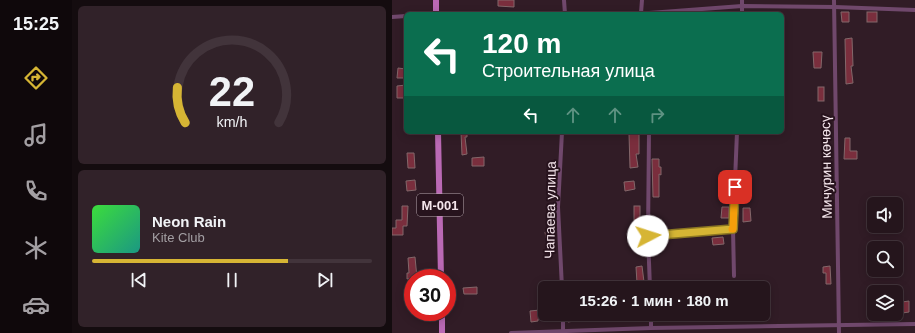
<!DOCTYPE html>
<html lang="ru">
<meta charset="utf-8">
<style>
:root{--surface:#25151c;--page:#312229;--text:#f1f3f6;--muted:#a39fa3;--line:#42343b;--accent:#d6b534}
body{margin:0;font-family:Helvetica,sans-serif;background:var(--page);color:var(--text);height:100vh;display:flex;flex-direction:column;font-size:15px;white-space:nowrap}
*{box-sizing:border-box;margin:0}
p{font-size:13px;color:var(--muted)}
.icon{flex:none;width:22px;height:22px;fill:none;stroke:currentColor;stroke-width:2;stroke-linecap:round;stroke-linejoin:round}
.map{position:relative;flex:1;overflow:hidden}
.side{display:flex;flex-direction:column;gap:6px;padding:6px;background:#140c0f;width:320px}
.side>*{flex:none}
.top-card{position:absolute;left:12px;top:12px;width:380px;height:122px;border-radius:6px;box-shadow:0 2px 10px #0003,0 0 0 1px var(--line);background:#0b6e4f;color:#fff;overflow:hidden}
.tools{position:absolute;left:475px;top:197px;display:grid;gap:8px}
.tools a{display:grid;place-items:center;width:36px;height:36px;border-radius:6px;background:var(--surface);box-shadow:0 2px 10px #0003,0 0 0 1px var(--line);font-size:20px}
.speed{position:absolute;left:12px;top:269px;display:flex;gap:8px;font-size:20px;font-weight:700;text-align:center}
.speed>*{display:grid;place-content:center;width:52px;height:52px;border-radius:50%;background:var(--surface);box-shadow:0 2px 10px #0003,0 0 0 1px var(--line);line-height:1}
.speed .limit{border:6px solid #d22;background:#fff;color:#111}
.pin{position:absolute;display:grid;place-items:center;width:34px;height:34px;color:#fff;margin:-17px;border-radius:8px;box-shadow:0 2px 6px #0006}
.me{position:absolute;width:44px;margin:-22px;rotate:85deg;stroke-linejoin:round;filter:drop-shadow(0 0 3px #0008)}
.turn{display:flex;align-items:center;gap:14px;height:84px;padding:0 12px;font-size:18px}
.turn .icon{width:52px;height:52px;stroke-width:2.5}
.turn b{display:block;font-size:28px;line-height:34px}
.lanes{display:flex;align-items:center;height:38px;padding:0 12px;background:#0003;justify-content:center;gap:20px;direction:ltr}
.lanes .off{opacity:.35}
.side .tile{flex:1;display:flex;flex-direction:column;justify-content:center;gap:6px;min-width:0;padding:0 14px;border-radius:6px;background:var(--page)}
.side .dial{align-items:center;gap:0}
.dial svg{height:104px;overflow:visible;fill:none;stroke:var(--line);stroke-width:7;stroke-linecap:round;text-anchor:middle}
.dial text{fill:var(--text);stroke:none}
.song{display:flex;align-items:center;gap:12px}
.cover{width:48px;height:48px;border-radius:6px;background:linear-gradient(135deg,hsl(120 70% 55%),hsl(170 70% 35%))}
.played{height:4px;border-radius:2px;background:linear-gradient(90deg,var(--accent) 70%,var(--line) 70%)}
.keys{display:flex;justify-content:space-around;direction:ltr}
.trip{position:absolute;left:146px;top:281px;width:232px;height:40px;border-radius:6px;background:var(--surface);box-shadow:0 2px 10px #0003,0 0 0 1px var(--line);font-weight:600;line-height:40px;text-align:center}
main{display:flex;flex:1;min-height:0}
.tab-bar{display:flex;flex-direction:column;width:72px;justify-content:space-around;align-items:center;background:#0f080b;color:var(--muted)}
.tab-bar .icon{width:28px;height:28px}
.tab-bar .selected{color:var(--accent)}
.tab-bar b{font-size:18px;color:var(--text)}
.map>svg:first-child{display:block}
.building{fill:#7a2e3d;stroke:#83676a}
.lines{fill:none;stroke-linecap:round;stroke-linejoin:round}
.minor{stroke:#70486c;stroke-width:4}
.primary{stroke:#ba69b4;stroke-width:6}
.route-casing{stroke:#8b7622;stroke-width:10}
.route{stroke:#d6b534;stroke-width:7}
.slow{stroke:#f59e0b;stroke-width:7}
.labels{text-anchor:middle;stroke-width:4;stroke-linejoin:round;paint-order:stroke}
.shield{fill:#27131d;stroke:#b7a7ae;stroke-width:1}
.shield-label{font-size:13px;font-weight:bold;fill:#f5e6ec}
.street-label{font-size:14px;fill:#f5e6ec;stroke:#27131d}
</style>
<main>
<nav class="tab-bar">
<b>15:25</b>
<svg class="icon selected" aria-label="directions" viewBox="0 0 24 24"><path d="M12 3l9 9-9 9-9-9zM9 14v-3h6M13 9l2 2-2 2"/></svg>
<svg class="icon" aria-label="music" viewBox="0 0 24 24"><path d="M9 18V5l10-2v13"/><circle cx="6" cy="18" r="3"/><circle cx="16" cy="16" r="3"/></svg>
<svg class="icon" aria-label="phone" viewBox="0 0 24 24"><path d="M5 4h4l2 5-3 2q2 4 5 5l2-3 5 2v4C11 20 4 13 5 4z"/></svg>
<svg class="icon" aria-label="climate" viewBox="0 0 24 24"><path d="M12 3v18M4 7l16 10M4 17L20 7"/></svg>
<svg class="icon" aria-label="car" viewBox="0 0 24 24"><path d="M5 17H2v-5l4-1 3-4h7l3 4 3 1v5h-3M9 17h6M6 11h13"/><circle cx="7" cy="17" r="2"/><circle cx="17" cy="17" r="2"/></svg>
</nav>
<section class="side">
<div class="tile dial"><svg viewBox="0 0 100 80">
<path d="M14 69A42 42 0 1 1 86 69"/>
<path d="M14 69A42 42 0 0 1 8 42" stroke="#d6b534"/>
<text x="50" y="56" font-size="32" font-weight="700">22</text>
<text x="50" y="72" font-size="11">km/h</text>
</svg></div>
<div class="tile">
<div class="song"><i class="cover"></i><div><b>Neon Rain</b><p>Kite Club</p></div></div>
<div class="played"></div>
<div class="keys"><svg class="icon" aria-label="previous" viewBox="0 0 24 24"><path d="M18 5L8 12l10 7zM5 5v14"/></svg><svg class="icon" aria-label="pause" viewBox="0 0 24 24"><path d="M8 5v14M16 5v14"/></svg><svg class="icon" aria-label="next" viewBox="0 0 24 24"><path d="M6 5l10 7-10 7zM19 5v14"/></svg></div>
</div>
</section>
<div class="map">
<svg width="523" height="333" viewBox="0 0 523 333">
<rect width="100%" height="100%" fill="#311c26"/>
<g class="building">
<path d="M106 0H122V7L106 6Z"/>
<path d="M449 12H457V22H450Z"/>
<rect x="475" y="12" width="10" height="10"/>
<path d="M460 38 461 66H459L461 83 454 84 453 39Z"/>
<path d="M421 52H430L429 68H422Z"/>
<path d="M6 68 14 69V78H5Z"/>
<path d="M14 85 13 98H5V86Z"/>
<rect x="426" y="87" width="6" height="14"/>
<path d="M69 132H75V137H73L75 154 70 155Z"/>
<path d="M237 134H247V154H244L246 167 238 168Z"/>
<path d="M453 138H458V151H465V159H452Z"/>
<path d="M15 153H22L23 168H16Z"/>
<path d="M92 157V166H80V158Z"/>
<path d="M260 159H267V167H269V175L267 174V197H261Z"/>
<path d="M23 180 24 190 15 191 14 181Z"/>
<path d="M242 181 243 189 233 191 232 182Z"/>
<path d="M10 206H16L15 226H11V235H0V228H4V220H10Z"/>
<rect x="242" y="206" width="6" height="14"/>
<path d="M330 207H337V218H329Z"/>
<path d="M351 208H358L359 221 351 222Z"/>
<path d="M162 214V237L154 238 153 232 157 231 155 215Z"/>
<path d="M331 237 332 244 321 245 320 238Z"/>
<path d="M23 257 25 278 15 279V273H17L16 258Z"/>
<path d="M250 266 252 282 245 283 244 267Z"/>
<path d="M438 266 439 284H434V273H431V267Z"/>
<path d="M85 287V294H72L71 288Z"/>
<path d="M517 301V312L504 314V308L510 307V302Z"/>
<path d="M153 307V314H157V318L146 319V321L139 322 138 311 148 310V308Z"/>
<path d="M176 314H197V319H182V321L176 322Z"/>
<path d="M207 314H227V321L207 320Z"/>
</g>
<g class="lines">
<g class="minor">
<path d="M172 0 173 14"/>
<path d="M350 0V14"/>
<path d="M442 0 447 333"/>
<path d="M249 13 250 0"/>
<path d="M127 14 257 13 350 6 443 7 523 10"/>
<path d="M0 17 14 16"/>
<path d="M257 132 256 236 258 288"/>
<path d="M256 236 341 229"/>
<path d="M342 276 341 229 345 132"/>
<path d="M170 288 166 207 170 132"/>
<path d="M171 314V333"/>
<path d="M259 314V328"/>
<path d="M119 333 259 328 523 324"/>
</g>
<g class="primary">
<path d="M44 0V14"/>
<path d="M46 132 49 278"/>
<path d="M50 312V333"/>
</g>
</g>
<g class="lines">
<defs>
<path id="route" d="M256 236 341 229 343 187"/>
</defs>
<use href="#route" class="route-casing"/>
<use href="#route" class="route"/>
<path class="slow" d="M340 229H341L342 205"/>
</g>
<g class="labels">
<rect class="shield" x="25" y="194" width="46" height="22" rx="3"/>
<g class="shield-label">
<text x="48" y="210">М-001</text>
</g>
<g class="street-label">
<text transform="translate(434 167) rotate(-91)" y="5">Мичурин көчөсү</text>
<text transform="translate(158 210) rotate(-89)" y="5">Чапаева улица</text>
</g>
</g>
</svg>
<div class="tools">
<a><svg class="icon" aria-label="sound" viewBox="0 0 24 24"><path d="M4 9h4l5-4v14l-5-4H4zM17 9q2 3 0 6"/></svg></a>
<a><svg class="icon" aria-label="search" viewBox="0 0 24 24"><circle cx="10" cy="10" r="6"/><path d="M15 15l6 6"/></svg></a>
<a><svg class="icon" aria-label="layers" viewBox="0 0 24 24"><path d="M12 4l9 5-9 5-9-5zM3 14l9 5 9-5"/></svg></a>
</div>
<div class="speed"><div class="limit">30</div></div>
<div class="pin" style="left:343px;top:187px;background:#d93025"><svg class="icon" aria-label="arrive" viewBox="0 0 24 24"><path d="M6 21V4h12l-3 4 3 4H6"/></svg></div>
<svg class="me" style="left:256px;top:236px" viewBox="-20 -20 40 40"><circle r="19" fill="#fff"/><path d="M0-13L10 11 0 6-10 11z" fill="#d6b534"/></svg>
<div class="trip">15:26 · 1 мин · 180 m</div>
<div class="top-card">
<div class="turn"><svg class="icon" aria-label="left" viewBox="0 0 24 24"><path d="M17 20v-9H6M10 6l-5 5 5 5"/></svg><div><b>120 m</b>Строительная улица</div></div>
<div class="lanes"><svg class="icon" aria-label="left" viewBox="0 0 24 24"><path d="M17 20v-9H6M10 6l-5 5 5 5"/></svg><svg class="icon off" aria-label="ahead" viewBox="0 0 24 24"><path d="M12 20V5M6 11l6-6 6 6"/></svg><svg class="icon off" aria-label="ahead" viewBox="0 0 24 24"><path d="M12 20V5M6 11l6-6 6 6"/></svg><svg class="icon off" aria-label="right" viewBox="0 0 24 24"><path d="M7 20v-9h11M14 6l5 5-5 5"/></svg></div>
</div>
</div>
</main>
